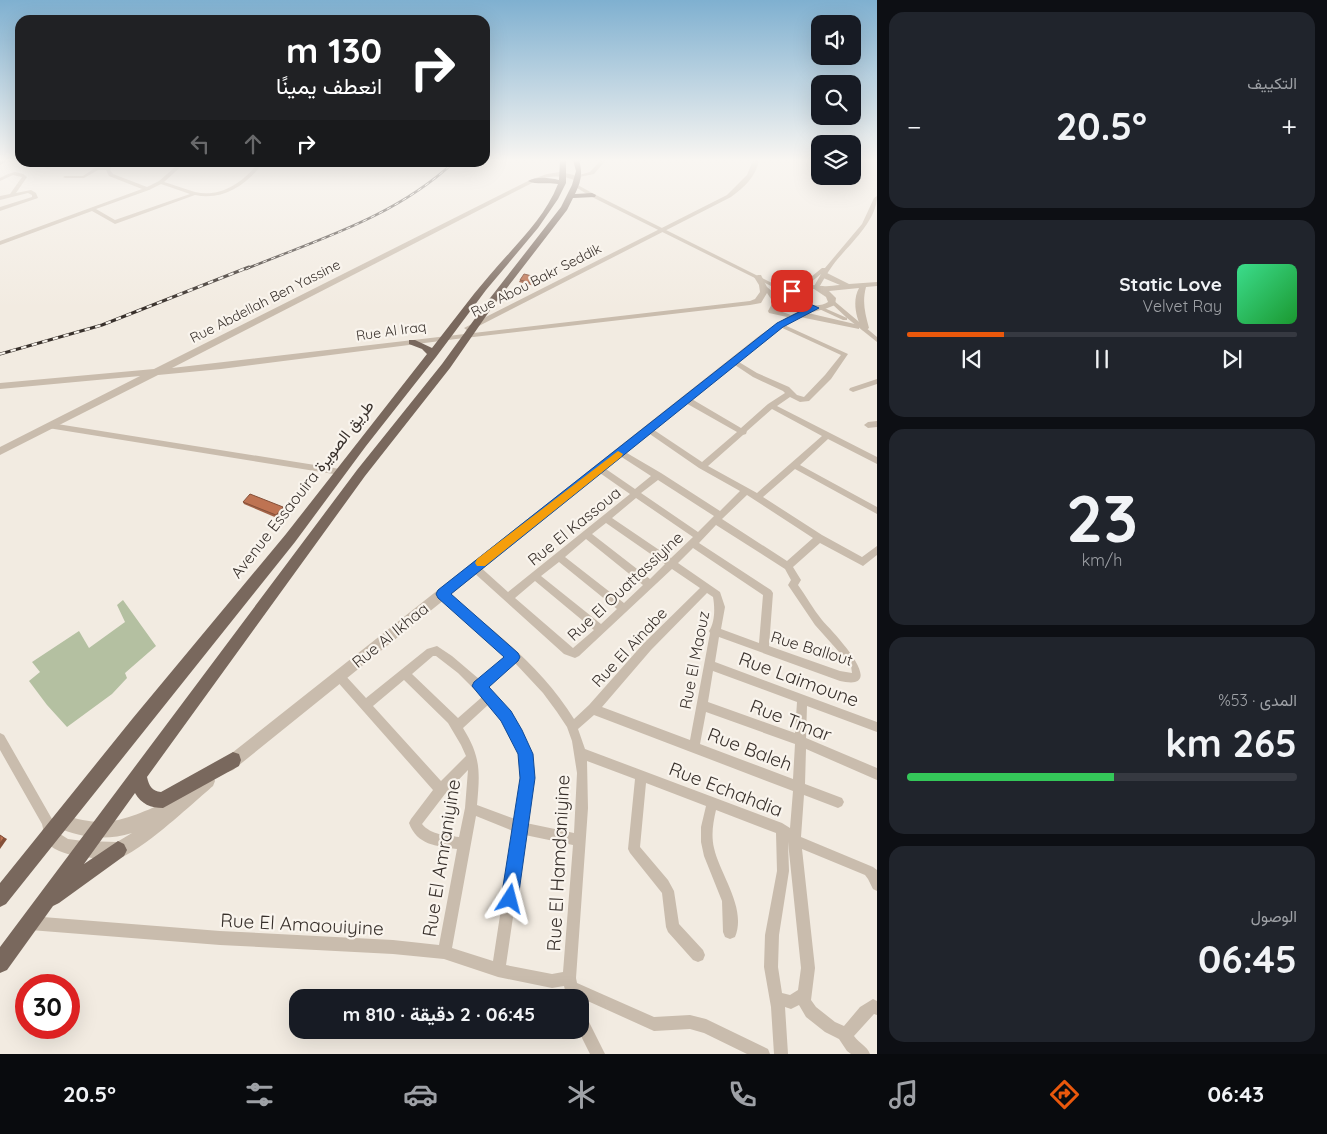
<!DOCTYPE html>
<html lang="ar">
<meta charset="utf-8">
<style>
:root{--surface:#171b24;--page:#20242c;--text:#f1f3f6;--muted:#9ea1a6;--line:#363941;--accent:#ea580c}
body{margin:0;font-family:Quicksand,Vazirmatn,sans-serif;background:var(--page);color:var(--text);direction:rtl;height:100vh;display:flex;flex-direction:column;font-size:19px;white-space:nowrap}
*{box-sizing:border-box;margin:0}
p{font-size:16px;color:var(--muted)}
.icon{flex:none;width:28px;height:28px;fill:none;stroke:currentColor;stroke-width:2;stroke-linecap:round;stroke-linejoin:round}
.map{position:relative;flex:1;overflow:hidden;direction:ltr}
.sheet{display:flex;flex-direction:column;gap:12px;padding:12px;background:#0d0f14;width:450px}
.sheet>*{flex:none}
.banner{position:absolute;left:15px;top:15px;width:475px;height:152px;border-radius:15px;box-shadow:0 5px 20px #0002;direction:rtl;background:#202124;color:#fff;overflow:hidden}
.tools{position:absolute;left:811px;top:15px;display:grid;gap:10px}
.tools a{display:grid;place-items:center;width:50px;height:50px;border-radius:10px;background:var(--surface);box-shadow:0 5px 20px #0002;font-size:25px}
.speed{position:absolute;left:15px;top:974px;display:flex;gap:10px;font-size:25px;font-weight:700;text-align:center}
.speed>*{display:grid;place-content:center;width:65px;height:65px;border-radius:50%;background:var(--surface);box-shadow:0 5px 20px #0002;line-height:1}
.speed .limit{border:8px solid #d22;background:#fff;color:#111}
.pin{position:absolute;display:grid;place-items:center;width:42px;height:42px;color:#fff;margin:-21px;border-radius:10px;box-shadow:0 2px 8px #0006}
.me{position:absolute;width:55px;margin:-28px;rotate:9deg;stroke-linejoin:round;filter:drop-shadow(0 0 4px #0008)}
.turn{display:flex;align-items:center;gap:18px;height:105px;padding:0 25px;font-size:22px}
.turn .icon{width:65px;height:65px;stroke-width:2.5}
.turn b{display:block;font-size:35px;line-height:42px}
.lanes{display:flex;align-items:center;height:48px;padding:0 25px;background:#0003;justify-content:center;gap:25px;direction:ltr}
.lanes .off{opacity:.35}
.big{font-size:38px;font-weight:700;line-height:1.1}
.sheet .tile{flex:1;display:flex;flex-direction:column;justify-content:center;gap:8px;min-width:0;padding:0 18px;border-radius:15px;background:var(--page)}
.sheet .dial{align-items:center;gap:0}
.dial b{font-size:65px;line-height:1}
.song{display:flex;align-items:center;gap:15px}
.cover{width:60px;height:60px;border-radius:8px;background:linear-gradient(135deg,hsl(150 70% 55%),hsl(130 70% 35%))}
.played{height:5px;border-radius:2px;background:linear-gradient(90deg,var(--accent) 25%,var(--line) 25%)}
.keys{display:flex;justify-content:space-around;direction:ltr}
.heat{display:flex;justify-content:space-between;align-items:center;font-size:28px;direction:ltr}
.charge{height:8px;border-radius:4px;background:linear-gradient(90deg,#34c759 53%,var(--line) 0)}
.trip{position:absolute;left:289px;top:989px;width:300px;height:50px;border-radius:15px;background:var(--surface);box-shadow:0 5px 20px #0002;font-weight:700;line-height:50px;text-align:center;direction:rtl}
.dock{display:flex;height:80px;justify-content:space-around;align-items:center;background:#090b0e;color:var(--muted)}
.dock .icon{width:35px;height:35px}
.dock .selected{color:var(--accent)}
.dock b{font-size:22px;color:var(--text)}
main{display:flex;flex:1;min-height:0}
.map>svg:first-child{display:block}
.green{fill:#b4c0a1}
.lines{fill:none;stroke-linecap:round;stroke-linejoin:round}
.minor{fill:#c9bcad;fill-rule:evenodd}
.tertiary{fill:#c9bcad;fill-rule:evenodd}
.secondary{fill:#9d8b7e;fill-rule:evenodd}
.primary{fill:#79685d;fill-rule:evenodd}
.rail-far1-casing{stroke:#38302b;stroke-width:2.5}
.rail-casing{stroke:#38302b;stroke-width:3}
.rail-far1{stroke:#f9f4ed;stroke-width:1;stroke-dasharray:4.5;stroke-linecap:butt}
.rail{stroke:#f9f4ed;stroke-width:2;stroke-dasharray:5.5;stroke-linecap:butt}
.wall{fill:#a36347}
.shaded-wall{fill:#855039}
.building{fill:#be7352;stroke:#855039}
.route{fill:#1a73e8;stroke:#114b97}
.slow{fill:#f59e0b}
.labels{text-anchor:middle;stroke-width:4.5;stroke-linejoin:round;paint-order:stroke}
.far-street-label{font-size:14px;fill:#38302b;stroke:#f9f4ed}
.street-label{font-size:16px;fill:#38302b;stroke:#f9f4ed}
.near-street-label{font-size:19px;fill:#38302b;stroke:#f9f4ed}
</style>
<main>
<section class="sheet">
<div class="tile"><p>التكييف</p>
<div class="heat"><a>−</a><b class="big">20.5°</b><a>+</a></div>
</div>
<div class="tile">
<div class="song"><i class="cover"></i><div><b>Static Love</b><p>Velvet Ray</p></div></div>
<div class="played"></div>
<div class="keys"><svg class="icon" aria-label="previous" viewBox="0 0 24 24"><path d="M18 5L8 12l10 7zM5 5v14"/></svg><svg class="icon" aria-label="pause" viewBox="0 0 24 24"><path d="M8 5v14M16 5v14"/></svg><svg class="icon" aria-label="next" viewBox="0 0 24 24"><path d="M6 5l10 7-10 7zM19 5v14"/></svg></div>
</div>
<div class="tile dial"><b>23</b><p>km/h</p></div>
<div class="tile"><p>المدى · 53%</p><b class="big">265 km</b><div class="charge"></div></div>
<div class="tile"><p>الوصول</p><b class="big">06:45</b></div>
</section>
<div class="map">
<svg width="877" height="1054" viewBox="0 0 877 1054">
<rect width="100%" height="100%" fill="#f2ebe1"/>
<path class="green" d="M123 600 156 646 125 673 127 678 112 694 67 727 47 705 29 681 40 672 32 662 79 631 89 648 125 622 117 605Z"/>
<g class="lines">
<g class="minor">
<path d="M1 160H20V161L3 162Z"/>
<path d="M601 160H606L594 174 579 177V175L590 172Z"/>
<path d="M38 162H44L51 168 47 169Z"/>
<path d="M108 162H113L110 170 113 174 147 187 159 181 181 162H186L164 182C175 185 184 189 195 192 220 198 243 183 259 162H264C247 184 224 201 195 195L115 224 92 211 0 245V241L142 189 109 176 106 170H98L84 178H65L63 177 65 176H83L95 168 107 167ZM161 184 190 194 115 220 96 209 149 190Z"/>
<path d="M15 172 23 174 27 177 16 193 31 190 36 193 38 198 0 211V207L32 197V195L28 193 0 200V196L10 194 22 177 13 175 0 181V178L8 174Z"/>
<path d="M576 184 594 194 794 294 789 295 590 196 574 186V184Z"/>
<path d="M877 196C877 222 847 246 833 265 827 273 823 281 818 289L813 288 821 274 805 287H801V285L822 268H825L862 224 874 198Z"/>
<path d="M833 300 877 337V342L847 318V320H843L817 308 822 307 847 318 831 303 830 302Z"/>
<path d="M780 323 848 354 831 379 809 401 800 402 790 397 777 406 877 457V464L828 439 800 465 877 507V514L795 469 763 497 822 535 862 557 877 546V555L863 566 820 543 793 567 801 580 798 585C806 596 813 609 822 620 828 627 877 676 855 682 851 683 845 682 840 681L719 637 715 662 877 722V732L807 706 806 738 877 768V780L806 749 805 784 842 798 844 802 842 806 838 808 804 795 801 837 873 867 877 870V891L873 889 868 879 865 875 802 849 815 968 811 1000 816 1007 835 1022 844 1026 860 1007 873 999 877 1001V1015L874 1014 854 1036C859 1043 867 1046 870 1054H851L847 1051 839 1039 825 1032 806 1017 799 1005 791 1009 785 1007 788 1054H774L771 1007 764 967 765 935 777 871 776 833 716 810C713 823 711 835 714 848 720 875 747 908 735 937L730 939 725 937 723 932 722 901 704 856 701 842V827L706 806 646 783 640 847 668 880 674 891 679 924 703 950 705 955 703 960 698 962 693 960 668 932 666 927 662 893 630 853 628 849 635 779 587 761 588 808 576 978 577 983 654 1017 690 1015 706 1019 768 1049 770 1054H747L704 1033 690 1029 654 1031 581 998 580 1000V998H567L564 986 552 988 498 977 444 959 393 954 220 945 30 930 25 928 23 923 25 918 30 916 220 931 393 940 439 945 457 849C436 846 417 845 409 823L411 819 433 790 335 679 334 676 335 673 339 671 343 673 366 698 427 649 437 646 452 656 479 679 508 656 439 597 437 594 439 591 442 590 445 591C492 629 542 667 574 719L589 705 643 644 700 588 672 569 579 656 575 658 564 654 472 571 470 568 472 565 475 564 478 565 508 592 630 494 597 471 596 469 597 467H603L635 489 651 476 617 454 616 452 620 449 661 473 720 511 740 491 699 468 644 430 648 427 651 428 702 462 737 432 684 402V398H690L741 428 768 404 785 393 783 391 753 377 732 363V359H734L757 373 789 387 797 395 804 397 825 375 841 355 778 326V324ZM772 409 822 436 757 493 708 466 743 435 746 434 747 431ZM658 480 714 516 698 532 641 493ZM747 495 813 538 787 561 722 519ZM636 498 693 537 671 558 612 518ZM606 523 665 564 650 579 592 534ZM716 525 785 569 791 580 788 585 790 588 815 625 848 662 851 666 852 673 840 671 769 646 773 593 771 590 699 543ZM586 539 643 585 624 603 565 557ZM693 548 763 595 759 643 721 629 725 607 720 592 678 563ZM559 562 617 609 601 624 541 576ZM535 581 594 630 573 648 515 598ZM707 593 713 597C715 608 715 622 709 631L710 633 690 740 602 707 651 650ZM433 656H436L458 673 482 697 458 718 412 674ZM515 663 543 693 557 712 567 727 572 741 577 773 574 833 526 823C528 808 532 792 533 777 534 741 510 711 486 686ZM713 671 797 702 795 733 708 702ZM404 680 448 723 461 745 466 756 441 781 373 706ZM489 704C527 750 524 763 515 819L477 805C480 772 481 757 463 728ZM706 712 795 744 793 779 700 744ZM594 715 793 791 790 828 782 823 585 749 578 729ZM468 770 465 808 459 837C446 835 431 835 422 824L445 794ZM476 816 513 831 493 961 452 948ZM525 835 573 845 563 972 552 974 506 965ZM788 842 801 968 798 990 790 995 782 993 778 967 779 935 789 871Z"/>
<path d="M877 379V384L853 392 849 390 850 388Z"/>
<path d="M877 421V427L868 428 864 425 868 422Z"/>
<path d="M51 423 340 469 344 472 340 475 48 428 47 426Z"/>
<path d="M0 733 4 735 52 819 55 833 53 837 49 839 45 837 42 824 0 750Z"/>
<path d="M580 1012 585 1014 605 1054H590L578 1030H580Z"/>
</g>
<g class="tertiary">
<path d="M753 160H759C756 177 744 187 731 197L471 330 468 331 464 328 727 195 747 175Z"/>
<path d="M560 172 574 175 580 179 577 181C561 175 550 175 534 182L172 368 750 301 755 299 760 292 759 285 754 277 758 275H761L767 287 779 297 781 305 777 310 791 315 806 308 798 305 788 296V291C798 279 810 286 823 286 828 287 834 285 840 285L821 277V273H827L849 284 877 282V286L866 287C862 302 865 313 869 328L865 331 862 330C856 317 852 301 859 288L829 291 836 298 835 305 825 309 808 313 859 325V329L800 317 785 325 233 770 228 772 223 770 221 765 223 760 759 336 787 317 769 313 768 311 773 302 767 293 761 303 750 305 456 339 221 369 158 375 0 455V447L140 376 0 389V383L154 369 530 180 547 174ZM798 289H814L826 297 828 302C817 309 805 304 796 295V292Z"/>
<path d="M208 774 213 776 215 781 213 786C194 802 139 854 118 858 105 861 86 857 72 855 61 853 46 846 41 835L43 829 49 827 68 839 83 841 117 842 132 833C106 841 81 838 56 827L53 822 56 817 61 814C105 829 121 821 162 804L166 806 203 776Z"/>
</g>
<path class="secondary" d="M0 160H8L0 165Z"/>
<g class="primary">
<path d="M560 160H566V183L558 199 538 228 486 290 436 357 366 446 295 542 6 904 0 907V883L133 718 286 534 427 354 422 349 409 344V340H415L432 348C451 324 469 299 489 276 513 247 544 220 558 184 549 182 536 185 528 181 537 176 549 178 559 180Z"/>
<path d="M573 160H579C583 173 581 182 575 194L592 193 596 195 595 197 573 198 567 210 493 306 450 368 365 476 147 777C149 786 152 791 161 792L233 752 239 754 241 760 239 766 163 808C151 808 141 804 135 793L84 864 118 841 124 844 127 850 124 856 59 903 53 906 7 970 0 973V947L357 470 442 364 487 302 561 207 572 185 576 171Z"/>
</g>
<defs>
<path id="rail-far1" d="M246 269C319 239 395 217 454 162"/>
<path id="rail" d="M0 354 102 325 249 267"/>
</defs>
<use href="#rail-far1" class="rail-far1-casing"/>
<use href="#rail" class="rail-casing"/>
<use href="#rail-far1" class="rail-far1"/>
<use href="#rail" class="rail"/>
</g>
<g class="wall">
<path d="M540 278 539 280 535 286 519 282 520 280Z"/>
<path d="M243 502 284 510 277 518 244 504Z"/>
</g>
<g class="shaded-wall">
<path d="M283 507 284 510 277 518 276 515Z"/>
<path d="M0 835 7 839 0 849Z"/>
</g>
<g class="building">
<path d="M524 274 540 278 536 284 520 280Z"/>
<path d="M250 494 283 507 276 515 243 502Z"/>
<path d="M0 835 4 838 0 843Z"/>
</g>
<linearGradient id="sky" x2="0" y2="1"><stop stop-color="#7fb0d0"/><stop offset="0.52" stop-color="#f9f6f2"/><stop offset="1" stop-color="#f9f6f2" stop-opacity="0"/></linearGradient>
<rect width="877" height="308" fill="url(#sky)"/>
<path class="route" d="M789 290H794L799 299 819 308 783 327 451 594 518 653 520 657 518 661 489 687 511 711 522 730 533 754 535 778 518 899 516 905 510 907 504 905 501 899 520 778 518 754 501 721 472 686 474 682 504 657 438 598 436 594 438 590 777 323 807 308 794 303 788 296Z"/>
<path class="slow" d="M618 451 623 454 621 457 485 566H477L475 563 477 559Z"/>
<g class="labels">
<g class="far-street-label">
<text transform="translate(536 280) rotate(-27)" y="5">Rue Abou Bakr Seddik</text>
<text transform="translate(265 301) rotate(-27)" y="5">Rue Abdellah Ben Yassine</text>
<text transform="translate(391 331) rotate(-8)" y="5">Rue Al Iraq</text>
</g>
<g class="street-label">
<text transform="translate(302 489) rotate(-52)" y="6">Avenue Essaouira طريق الصويرة</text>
<text transform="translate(574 526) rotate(-39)" y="6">Rue El Kassoua</text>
<text transform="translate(625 586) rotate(-43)" y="6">Rue El Ouattassiyine</text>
<text transform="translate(390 635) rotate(-39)" y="6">Rue Al Ikhaa</text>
<text transform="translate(629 647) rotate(-47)" y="6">Rue El Ainabe</text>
<text transform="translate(812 648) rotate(17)" y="6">Rue Ballout</text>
<text transform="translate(694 660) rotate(-79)" y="6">Rue El Maouz</text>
</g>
<g class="near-street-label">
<text transform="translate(799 679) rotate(20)" y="7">Rue Laimoune</text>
<text transform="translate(791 720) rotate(21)" y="7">Rue Tmar</text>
<text transform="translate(750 749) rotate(21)" y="7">Rue Baleh</text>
<text transform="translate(726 789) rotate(21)" y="7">Rue Echahdia</text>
<text transform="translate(441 858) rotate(-81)" y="7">Rue El Amraniyine</text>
<text transform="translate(558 863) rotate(-87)" y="7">Rue El Hamdaniyine</text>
<text transform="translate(302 924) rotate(3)" y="7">Rue El Amaouiyine</text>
</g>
</g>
</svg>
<div class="tools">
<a><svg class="icon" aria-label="sound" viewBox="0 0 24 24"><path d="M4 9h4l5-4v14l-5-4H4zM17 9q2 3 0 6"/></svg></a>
<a><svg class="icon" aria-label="search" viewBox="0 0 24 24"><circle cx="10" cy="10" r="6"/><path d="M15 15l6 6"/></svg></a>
<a><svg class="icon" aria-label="layers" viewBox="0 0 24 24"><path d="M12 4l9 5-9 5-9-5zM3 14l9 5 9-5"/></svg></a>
</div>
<div class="speed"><div class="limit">30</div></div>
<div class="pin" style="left:792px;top:291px;background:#d93025"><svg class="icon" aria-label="arrive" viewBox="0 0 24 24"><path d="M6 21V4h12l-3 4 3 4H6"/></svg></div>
<svg class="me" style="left:510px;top:899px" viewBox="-20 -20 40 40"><path d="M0-17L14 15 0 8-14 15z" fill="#1a73e8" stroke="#fff" stroke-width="4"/></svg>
<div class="trip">06:45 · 2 دقيقة · 810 m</div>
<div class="banner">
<div class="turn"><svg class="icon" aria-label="right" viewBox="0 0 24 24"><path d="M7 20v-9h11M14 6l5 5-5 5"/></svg><div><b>130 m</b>انعطف يمينًا</div></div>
<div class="lanes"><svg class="icon off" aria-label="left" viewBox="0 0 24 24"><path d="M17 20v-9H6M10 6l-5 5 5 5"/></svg><svg class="icon off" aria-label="ahead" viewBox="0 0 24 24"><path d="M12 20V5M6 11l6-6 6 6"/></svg><svg class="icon" aria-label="right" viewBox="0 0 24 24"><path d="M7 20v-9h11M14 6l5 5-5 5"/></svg></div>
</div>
</div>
</main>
<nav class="dock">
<b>06:43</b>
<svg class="icon selected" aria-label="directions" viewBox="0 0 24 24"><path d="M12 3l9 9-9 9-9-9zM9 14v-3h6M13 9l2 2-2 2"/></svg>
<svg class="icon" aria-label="music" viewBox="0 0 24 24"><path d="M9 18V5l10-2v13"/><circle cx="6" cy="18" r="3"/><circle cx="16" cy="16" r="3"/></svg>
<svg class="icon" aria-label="phone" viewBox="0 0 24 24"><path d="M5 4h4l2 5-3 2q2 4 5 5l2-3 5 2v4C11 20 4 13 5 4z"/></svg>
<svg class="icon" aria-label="climate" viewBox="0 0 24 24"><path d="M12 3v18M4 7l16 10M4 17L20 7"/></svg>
<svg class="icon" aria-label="car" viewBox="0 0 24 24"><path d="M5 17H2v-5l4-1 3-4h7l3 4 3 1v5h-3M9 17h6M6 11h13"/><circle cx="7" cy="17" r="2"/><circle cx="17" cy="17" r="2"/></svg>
<svg class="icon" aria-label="filters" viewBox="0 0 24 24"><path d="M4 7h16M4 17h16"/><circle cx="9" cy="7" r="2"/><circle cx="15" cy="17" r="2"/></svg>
<b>20.5°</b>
</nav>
